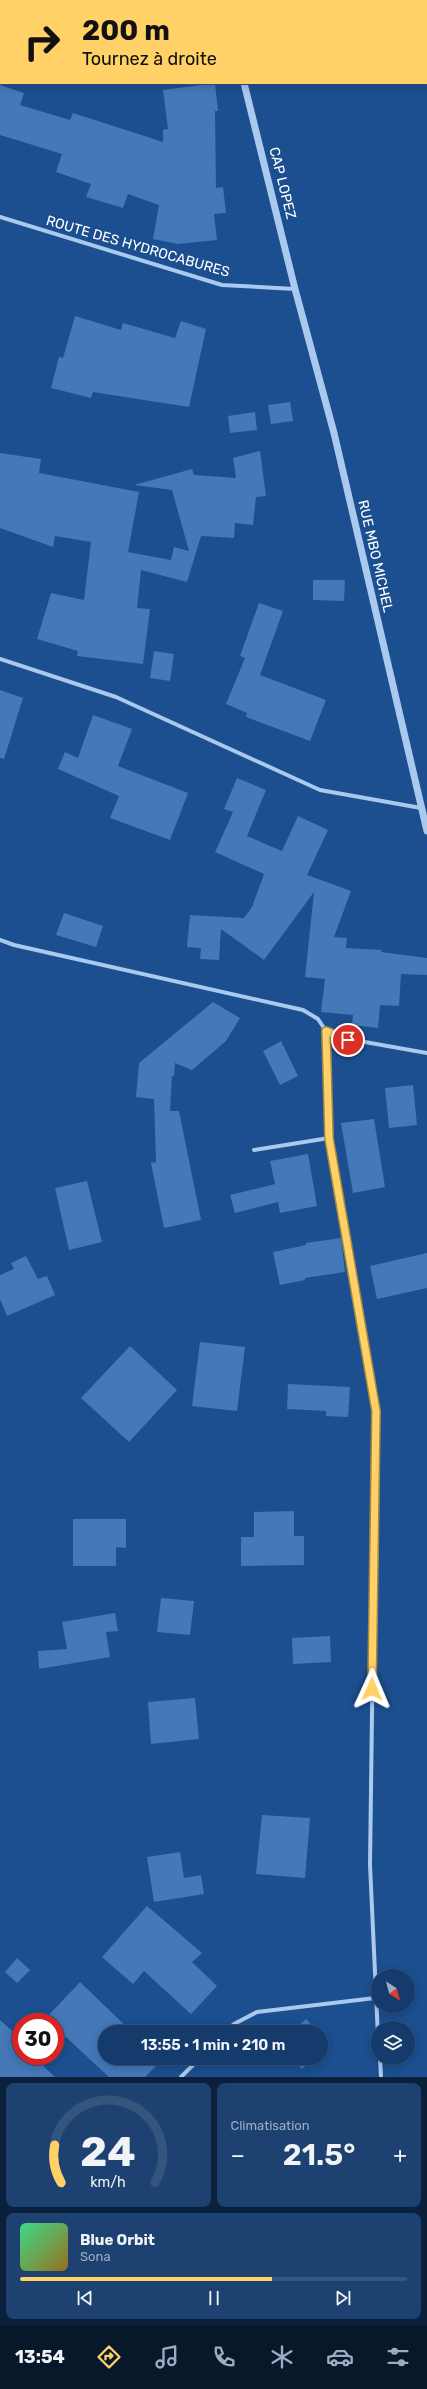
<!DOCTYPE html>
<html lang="fr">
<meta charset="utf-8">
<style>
:root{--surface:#143b6b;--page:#1d4271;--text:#f1f3f6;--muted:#9dadc1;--line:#33557e;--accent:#ffd166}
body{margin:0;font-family:Rubik,sans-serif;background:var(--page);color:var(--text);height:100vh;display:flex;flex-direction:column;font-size:15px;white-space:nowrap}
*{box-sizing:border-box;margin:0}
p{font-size:13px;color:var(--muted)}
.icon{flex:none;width:22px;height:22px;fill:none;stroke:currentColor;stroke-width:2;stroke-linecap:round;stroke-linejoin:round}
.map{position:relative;height:2077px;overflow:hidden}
.sheet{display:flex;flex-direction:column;gap:6px;padding:6px;background:#0b203b;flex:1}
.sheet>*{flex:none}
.hud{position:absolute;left:0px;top:0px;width:427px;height:84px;box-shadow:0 2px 10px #0003,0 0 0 1px var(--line);background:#ffd166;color:#111;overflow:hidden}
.needle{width:26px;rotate:144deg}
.fabs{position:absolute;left:371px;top:1969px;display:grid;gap:8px}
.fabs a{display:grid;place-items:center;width:44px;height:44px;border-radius:50%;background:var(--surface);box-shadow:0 2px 10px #0003,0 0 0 1px var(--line);font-size:20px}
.speed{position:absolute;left:12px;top:2013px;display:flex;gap:8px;font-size:20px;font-weight:700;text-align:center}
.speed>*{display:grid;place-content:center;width:52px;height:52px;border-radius:50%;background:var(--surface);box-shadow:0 2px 10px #0003,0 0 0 1px var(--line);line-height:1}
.speed .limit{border:6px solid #d22;background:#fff;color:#111}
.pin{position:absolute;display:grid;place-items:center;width:34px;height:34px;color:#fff;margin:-17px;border:2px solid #fff;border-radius:50%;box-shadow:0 1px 4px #0007}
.me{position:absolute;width:44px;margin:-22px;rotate:1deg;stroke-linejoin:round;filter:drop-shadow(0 0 3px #0008)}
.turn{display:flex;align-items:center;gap:14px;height:84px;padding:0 16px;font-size:18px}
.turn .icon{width:52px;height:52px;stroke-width:2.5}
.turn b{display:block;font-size:28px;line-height:34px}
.big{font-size:30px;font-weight:600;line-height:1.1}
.sheet .tile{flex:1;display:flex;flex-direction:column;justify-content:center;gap:6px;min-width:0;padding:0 14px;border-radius:8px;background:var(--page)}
.sheet .dial{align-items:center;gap:0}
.dial svg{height:104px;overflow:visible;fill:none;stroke:var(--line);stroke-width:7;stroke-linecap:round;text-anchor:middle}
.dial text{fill:var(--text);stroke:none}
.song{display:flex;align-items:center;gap:12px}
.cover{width:48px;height:48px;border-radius:6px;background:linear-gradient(135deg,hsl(150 70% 55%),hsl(40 70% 35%))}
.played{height:4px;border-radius:2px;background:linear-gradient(90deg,var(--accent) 65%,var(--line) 65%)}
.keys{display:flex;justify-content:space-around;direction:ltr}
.heat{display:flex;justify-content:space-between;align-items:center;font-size:22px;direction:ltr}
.sheet .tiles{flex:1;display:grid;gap:6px;grid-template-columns:1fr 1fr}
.tile:last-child{grid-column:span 2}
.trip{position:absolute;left:98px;top:2025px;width:230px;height:40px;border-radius:20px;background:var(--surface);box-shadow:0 2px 10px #0003,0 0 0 1px var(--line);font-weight:600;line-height:40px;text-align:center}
.dock{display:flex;height:64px;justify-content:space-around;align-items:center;background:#08182b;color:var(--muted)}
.dock .icon{width:28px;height:28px}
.dock .selected{color:var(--accent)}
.dock b{font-size:18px;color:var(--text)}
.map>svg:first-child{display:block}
.building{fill:#4478b7}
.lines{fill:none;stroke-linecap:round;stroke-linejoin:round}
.minor{stroke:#a9c9ee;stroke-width:4}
.tertiary{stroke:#a9c9ee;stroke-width:7}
.route-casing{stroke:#a68842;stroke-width:10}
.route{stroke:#ffd166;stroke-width:7}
.labels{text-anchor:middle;stroke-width:3;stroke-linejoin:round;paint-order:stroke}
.street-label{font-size:14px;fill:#fff;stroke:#1b4f8f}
</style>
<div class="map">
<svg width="427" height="2077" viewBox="0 0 427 2077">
<rect width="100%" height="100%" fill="#1b4f8f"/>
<g class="building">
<path d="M215 83 218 111H215L216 188 223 187 226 213 214 214 217 240 178 244 153 239 159 205 128 194 123 208 86 197 91 184 56 172 62 154 0 135V85L24 93 20 105 70 120 73 113 163 142V130L168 129 163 90Z"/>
<path d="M75 316 121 330 123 323 175 338 181 321 206 329 189 407 93 392 91 398 51 388 59 357 63 358Z"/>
<path d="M290 402 293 421 271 424 268 405Z"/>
<path d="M255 412 257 430 230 433 228 416Z"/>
<path d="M260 451 266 496 256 497 253 525 235 523 234 538 201 536 187 582 141 570 137 608 150 609 143 664 77 656 78 651 37 639 51 593 84 600 91 542 55 536 53 547 0 528V453L41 459 39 473 139 492 128 552 171 560 174 547 189 551 172 490 134 485 192 469 194 475 236 478 233 458Z"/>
<path d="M313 580H345L344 601 313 600Z"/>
<path d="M259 603 283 611 260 675 326 700 310 741 246 717 247 713 226 704 245 658 240 656Z"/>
<path d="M154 651 174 654 170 681 150 678Z"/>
<path d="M0 690 23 698 4 759 0 758Z"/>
<path d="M93 715 132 729 118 766 188 793 170 840 110 818 119 796 58 769 65 752 78 758Z"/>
<path d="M237 778 266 790 247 836 282 851 298 816 328 830 307 875 351 891 334 937 347 938 346 948 382 950 381 952 427 958V975L401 974 399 1006 380 1005 378 1028 352 1025 353 1015 321 1012 325 979 305 977 314 892 264 960 221 929 219 960 200 959 201 948 187 947 190 915 244 918 252 907 264 874 215 852 233 812 224 809Z"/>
<path d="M64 913 103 926 96 947 56 935Z"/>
<path d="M213 1002 240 1018 226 1041 192 1070 175 1063 174 1076H172L170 1111H179L201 1220 164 1228 151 1163 156 1162 154 1099 136 1097 139 1063Z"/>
<path d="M281 1041 298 1076 280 1085 263 1051Z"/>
<path d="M413 1085 417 1125 389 1128 385 1088Z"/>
<path d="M374 1119 385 1187 353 1193 341 1123Z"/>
<path d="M308 1154 317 1206 280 1213 278 1202 235 1213 230 1195 275 1184 270 1161Z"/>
<path d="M87 1181 102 1242 69 1250 55 1188Z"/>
<path d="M341 1238 345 1272 305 1278V1280L280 1285 273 1252 306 1245V1243Z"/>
<path d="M427 1253V1288L377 1299 370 1266Z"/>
<path d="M26 1256 38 1279 47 1276 55 1295 7 1316 0 1299V1275L14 1269 11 1263Z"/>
<path d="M200 1342 245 1347 237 1411 192 1406Z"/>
<path d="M130 1346 177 1390 129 1442 81 1398Z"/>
<path d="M288 1384 350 1387 348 1417 326 1416V1411L287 1409Z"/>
<path d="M294 1511V1536H304V1565L241 1566V1537H254V1512Z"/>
<path d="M73 1519H126V1548L116 1547V1566H73Z"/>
<path d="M161 1598 194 1601 190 1635 157 1632Z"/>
<path d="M115 1613 118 1631 106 1632 110 1657 39 1669 38 1651 67 1649 62 1622Z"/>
<path d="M330 1636 331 1662 293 1664 292 1638Z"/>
<path d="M195 1698 199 1739 151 1744 148 1702Z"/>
<path d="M262 1815 310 1818 305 1878 256 1874Z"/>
<path d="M180 1852 184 1878 201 1875 204 1894 154 1902 147 1857Z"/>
<path d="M147 1906 202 1953 192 1962 217 1986 191 2014 144 1971 133 1984 102 1957Z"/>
<path d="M17 1958 30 1970 17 1983 5 1972Z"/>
<path d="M80 1982 132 2032H105V2058L162 2060 145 2077H109L66 2037 55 2049V2022H50L46 2018Z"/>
<path d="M306 2019 318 2032H292Z"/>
<path d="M0 2020 21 2039V2056H33L55 2077H0Z"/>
<path d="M292 2058H314L302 2069Z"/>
</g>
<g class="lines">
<g class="minor">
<path d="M0 217 222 285 295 289"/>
<path d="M0 659 116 697 320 790 421 808"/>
<path d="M0 940 14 945 303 1010 318 1019 326 1031 348 1039 427 1053"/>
<path d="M329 1138 376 1411 370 1865 378 2037"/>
<path d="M254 1150 329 1138 326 1031"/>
<path d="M226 2032 234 2024 257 2012 375 1998"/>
<path d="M380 2058 381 2077"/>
<path d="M181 2077 200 2058"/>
</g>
<g class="tertiary">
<path d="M223 0 224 1"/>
<path d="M244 83 295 289 334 433 427 831"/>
</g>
</g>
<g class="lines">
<defs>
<path id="route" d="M348 1040 326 1031 329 1138 376 1411 372 1689"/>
</defs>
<use href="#route" class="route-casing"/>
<use href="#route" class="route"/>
</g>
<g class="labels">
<g class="street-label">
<text transform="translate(283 183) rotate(76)" y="5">CAP LOPEZ</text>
<text transform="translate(138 246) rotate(16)" y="5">ROUTE DES HYDROCABURES</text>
<text transform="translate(376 556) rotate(77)" y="5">RUE MBO MICHEL</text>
</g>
</g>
</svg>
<div class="fabs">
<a><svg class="needle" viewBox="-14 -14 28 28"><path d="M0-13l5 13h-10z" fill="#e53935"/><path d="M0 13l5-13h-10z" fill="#9dadc1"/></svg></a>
<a><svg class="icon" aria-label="layers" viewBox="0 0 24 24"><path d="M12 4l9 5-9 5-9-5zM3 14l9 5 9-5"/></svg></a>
</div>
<div class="speed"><div class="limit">30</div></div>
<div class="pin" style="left:348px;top:1040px;background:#d93025"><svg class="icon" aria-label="arrive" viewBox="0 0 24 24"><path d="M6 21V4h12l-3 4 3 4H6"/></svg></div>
<svg class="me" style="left:372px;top:1689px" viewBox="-20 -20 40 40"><path d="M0-17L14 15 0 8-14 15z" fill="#ffd166" stroke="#fff" stroke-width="4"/></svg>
<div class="trip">13:55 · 1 min · 210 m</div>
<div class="hud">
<div class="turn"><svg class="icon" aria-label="right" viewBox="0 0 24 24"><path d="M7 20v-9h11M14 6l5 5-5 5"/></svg><div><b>200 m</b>Tournez à droite</div></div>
</div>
</div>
<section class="sheet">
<div class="tiles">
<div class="tile dial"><svg viewBox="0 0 100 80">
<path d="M14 69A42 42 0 1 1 86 69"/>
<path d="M14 69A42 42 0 0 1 9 40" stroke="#ffd166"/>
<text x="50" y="56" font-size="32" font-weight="700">24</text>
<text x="50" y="72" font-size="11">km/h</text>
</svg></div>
<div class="tile"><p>Climatisation</p>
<div class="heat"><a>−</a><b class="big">21.5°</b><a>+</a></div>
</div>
<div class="tile">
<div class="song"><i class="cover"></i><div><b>Blue Orbit</b><p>Sona</p></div></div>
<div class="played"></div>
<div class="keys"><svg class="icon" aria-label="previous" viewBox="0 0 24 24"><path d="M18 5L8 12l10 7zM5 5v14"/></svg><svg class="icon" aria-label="pause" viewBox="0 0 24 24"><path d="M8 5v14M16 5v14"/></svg><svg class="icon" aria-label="next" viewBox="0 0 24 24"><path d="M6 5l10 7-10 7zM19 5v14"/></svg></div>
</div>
</div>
</section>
<nav class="dock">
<b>13:54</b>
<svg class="icon selected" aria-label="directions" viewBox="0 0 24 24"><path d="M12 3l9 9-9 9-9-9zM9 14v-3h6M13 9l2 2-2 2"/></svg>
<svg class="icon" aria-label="music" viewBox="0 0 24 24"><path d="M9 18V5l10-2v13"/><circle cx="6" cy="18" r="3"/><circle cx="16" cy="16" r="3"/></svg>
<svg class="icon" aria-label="phone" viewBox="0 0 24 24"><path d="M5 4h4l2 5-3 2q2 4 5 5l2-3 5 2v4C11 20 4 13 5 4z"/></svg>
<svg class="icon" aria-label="climate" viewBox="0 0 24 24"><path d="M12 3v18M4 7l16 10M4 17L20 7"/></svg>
<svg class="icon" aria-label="car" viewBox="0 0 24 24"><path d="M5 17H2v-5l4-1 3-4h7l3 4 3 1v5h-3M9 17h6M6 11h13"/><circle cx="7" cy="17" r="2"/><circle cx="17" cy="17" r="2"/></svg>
<svg class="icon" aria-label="filters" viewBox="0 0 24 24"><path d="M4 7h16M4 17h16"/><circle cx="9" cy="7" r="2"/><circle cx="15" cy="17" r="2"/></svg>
</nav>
